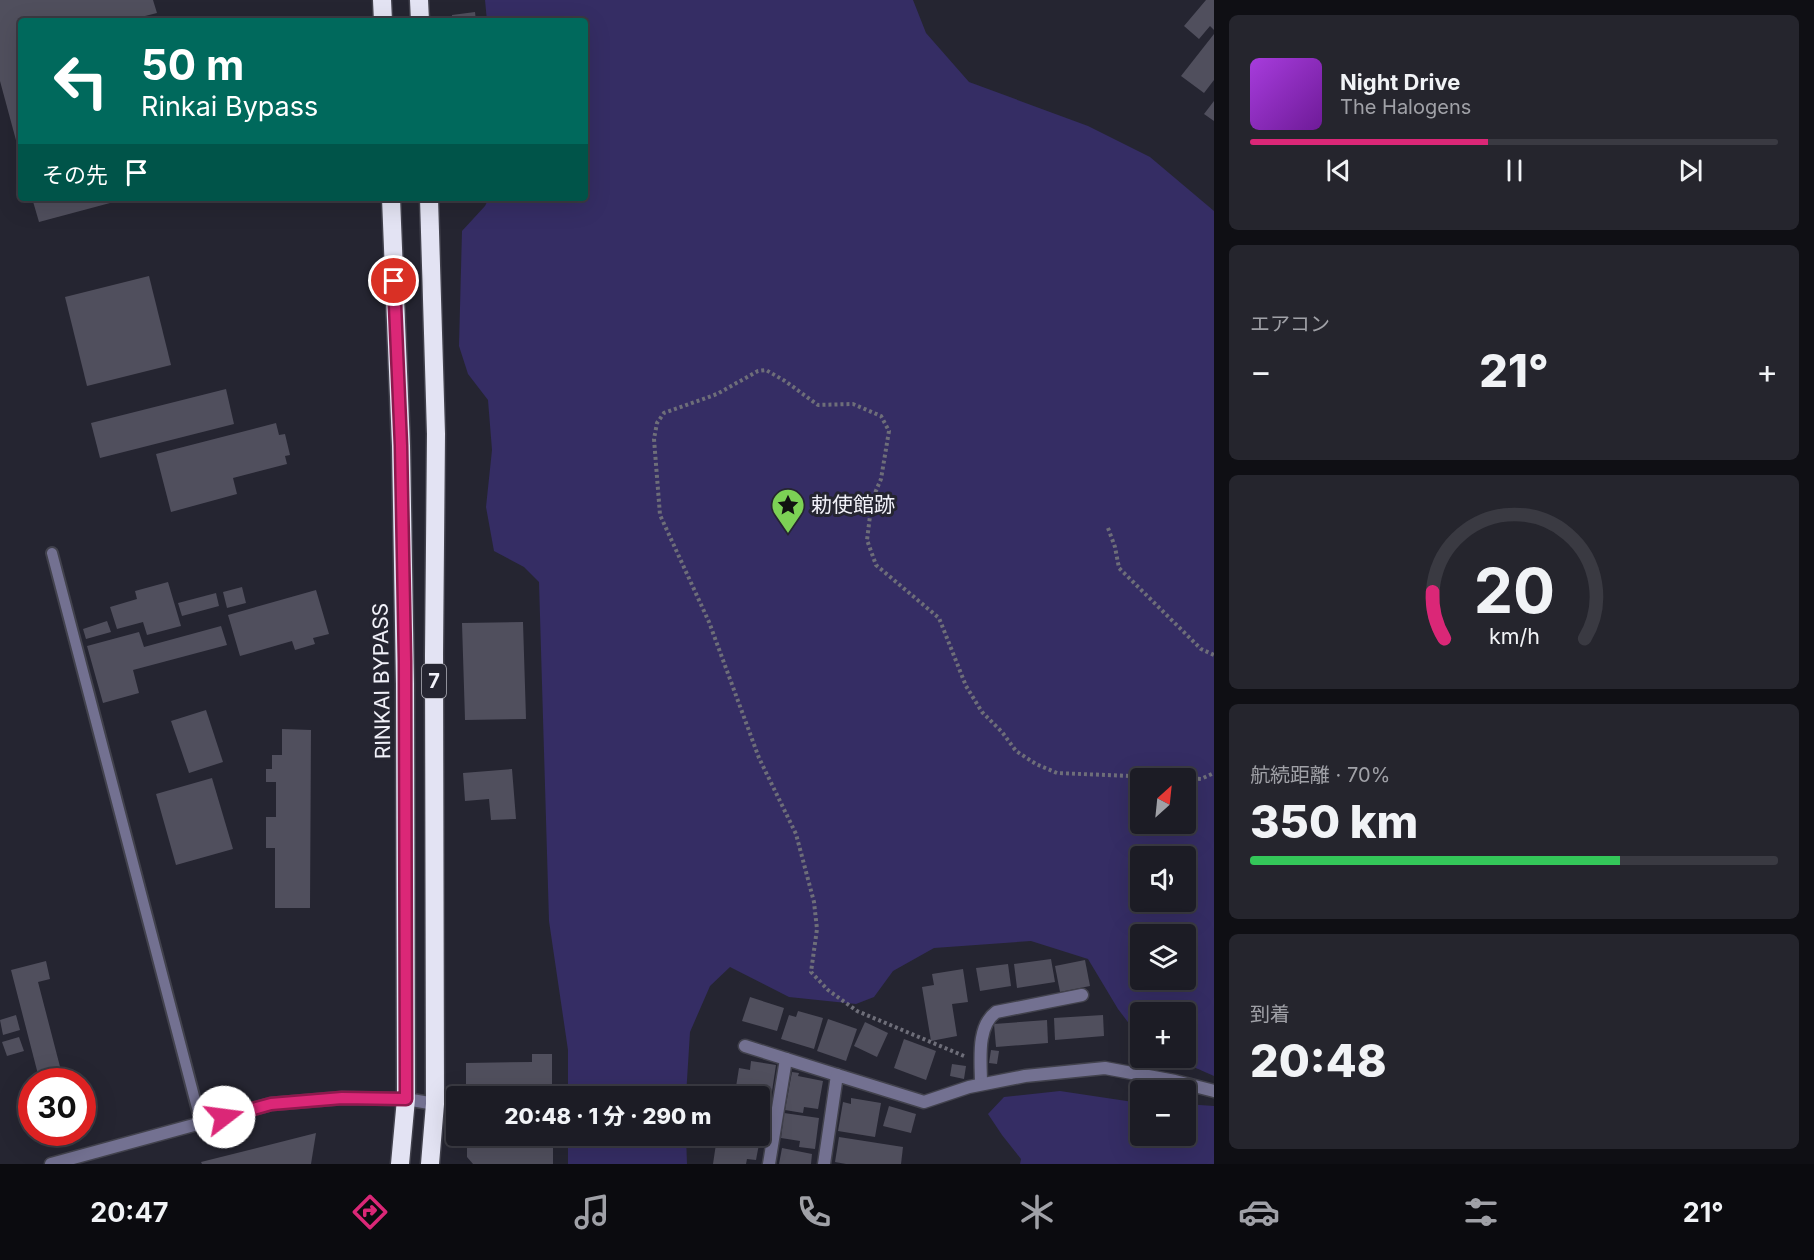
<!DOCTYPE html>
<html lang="ja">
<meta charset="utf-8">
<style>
:root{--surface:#1c1c25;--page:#25252d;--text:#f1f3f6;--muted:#a0a1a7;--line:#3a3a42;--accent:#db2777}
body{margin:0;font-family:Inter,"Noto Sans JP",sans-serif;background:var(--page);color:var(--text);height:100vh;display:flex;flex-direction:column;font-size:22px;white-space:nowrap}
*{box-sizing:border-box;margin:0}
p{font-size:20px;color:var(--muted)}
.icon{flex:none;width:33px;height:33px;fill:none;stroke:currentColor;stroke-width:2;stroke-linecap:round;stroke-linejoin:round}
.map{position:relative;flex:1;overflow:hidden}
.drawer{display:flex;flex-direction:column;gap:15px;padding:15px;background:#0f0f14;width:600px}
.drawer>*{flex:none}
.hud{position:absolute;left:18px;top:18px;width:570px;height:183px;border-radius:6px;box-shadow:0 6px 24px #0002,0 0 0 2px var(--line);background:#00695c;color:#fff;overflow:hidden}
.needle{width:39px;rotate:27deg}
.controls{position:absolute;left:1130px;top:768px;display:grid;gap:12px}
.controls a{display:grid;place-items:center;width:66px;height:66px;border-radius:6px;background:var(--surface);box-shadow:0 6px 24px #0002,0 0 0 2px var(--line);font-size:30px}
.speed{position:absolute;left:18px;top:1068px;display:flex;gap:12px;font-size:30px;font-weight:700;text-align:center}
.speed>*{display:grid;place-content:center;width:78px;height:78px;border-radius:50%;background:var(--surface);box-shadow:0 6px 24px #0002,0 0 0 2px var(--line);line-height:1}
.speed .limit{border:9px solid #d22;background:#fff;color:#111}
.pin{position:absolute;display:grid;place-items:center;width:51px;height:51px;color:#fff;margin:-26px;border:3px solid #fff;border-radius:50%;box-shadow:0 2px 6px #0007}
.me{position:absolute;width:66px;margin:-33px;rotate:75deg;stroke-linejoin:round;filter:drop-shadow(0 0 4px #0008)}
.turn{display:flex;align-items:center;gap:21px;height:126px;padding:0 24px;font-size:27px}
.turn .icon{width:78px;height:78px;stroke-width:2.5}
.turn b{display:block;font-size:42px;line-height:51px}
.then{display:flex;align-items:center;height:57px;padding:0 24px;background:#0003;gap:12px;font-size:22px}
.big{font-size:45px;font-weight:800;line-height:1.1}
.drawer .card{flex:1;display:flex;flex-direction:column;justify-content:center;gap:9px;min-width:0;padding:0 21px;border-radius:9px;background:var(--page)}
.drawer .dial{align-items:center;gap:0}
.dial svg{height:156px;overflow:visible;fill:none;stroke:var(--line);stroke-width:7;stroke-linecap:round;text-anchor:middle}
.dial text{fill:var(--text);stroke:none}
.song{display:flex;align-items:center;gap:18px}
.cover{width:72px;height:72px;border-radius:9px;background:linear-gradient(135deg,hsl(280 70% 55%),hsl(280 70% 35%))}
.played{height:6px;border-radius:3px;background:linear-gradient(90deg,var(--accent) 45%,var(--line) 45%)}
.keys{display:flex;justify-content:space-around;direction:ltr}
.heat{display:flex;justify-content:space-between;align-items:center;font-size:33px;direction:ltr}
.charge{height:9px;border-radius:4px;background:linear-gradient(90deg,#34c759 70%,var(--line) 0)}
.trip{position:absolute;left:446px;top:1086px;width:324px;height:60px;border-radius:6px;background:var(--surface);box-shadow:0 6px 24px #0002,0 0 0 2px var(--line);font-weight:800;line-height:60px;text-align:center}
.tabs{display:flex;height:96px;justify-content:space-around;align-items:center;background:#0b0b0f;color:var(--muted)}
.tabs .icon{width:42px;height:42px}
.tabs .current{color:var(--accent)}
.tabs b{font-size:27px;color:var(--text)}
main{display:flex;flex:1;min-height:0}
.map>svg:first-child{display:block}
.green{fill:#352d64;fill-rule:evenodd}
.building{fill:#504f5d}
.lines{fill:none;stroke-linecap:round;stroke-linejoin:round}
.lane-casing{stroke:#42424d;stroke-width:14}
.street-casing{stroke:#42424d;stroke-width:15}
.highway-casing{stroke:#42424d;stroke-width:21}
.path{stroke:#6e6e79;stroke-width:4;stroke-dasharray:3 3;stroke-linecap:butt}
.lane{stroke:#737191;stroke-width:10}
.street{stroke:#737191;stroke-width:12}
.highway{stroke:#e3e3f3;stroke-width:18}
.route-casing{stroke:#8e194d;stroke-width:15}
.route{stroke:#db2777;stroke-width:10}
.labels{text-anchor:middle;stroke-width:6;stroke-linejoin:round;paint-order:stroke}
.shield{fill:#252531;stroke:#b4b4bd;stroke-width:1.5}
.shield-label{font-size:20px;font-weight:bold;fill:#f1f1f9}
.poi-label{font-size:21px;fill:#f1f1f9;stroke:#252531;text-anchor:start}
.street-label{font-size:21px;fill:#f1f1f9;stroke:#252531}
</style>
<main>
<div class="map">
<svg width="1214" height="1164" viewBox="0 0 1214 1164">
<rect width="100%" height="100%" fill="#252531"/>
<g class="green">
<path d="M485 0H913L926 33 969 82 1088 126 1150 157 1214 211V1076L1173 1058H1185V1012H1140V1038L1118 1009 1088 959 1031 941 934 948 893 971 874 997 856 1004 789 997 730 967 710 986 690 1032 686 1096H568V1050L549 921 539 582 524 567 494 551 486 507 492 450 488 400 468 374 459 346 462 231 485 206 489 198H585V21H487ZM1140 778H1185V824H1140ZM1140 856H1185V902H1140ZM1140 934H1185V980H1140Z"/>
<path d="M1060 1091 1140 1103V1136H1185V1104L1214 1106V1164H1020L1021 1159 1002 1135 988 1114 1004 1097Z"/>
<path d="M568 1136H686L687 1164H568Z"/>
</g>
<g class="building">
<path d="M0 0H153L157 13 125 21H21L20 155 0 81Z"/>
<path d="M1206 0H1214V30L1210 26 1199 39 1184 26Z"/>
<path d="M475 12 476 21H452V15Z"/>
<path d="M1214 34V80L1204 93 1181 76Z"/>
<path d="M1214 101V121L1204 114Z"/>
<path d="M32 198H125V199L39 222Z"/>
<path d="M149 276 171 365 87 386 65 297Z"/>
<path d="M226 389 234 424 100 458 91 423Z"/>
<path d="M276 423 279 435 285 434 290 455 285 456 287 464 233 478 237 494 171 512 156 454Z"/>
<path d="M168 582 181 626 147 635 143 622 117 629 110 607 137 599 135 591Z"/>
<path d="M242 587 246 603 227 608 223 592Z"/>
<path d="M316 590 329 634 313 638 315 644 295 650 292 641 240 656 228 615Z"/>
<path d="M216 593 219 606 182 616 178 603Z"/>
<path d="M107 621 111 632 86 639 83 629Z"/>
<path d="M523 622 526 719 465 720 462 623Z"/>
<path d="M221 626 227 645 133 670 139 693 103 703 87 646 139 632 144 647Z"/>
<path d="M206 710 223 762 189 773 171 721Z"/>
<path d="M282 729 311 730 310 908H275V848H266V817H276V782H266V769H272V755H282Z"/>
<path d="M512 769 516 819 491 820 489 799 465 801 463 773Z"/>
<path d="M212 778 233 849 176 865 156 794Z"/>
<path d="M1051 959 1055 982 1017 988 1014 964Z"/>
<path d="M1085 960 1090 986 1060 992 1055 966Z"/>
<path d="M46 961 50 979 38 982 64 1082H40L11 970Z"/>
<path d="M1008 964 1011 986 980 991 976 968Z"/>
<path d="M963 969 968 1002 952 1004 957 1036 931 1041 922 987 934 985 932 974Z"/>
<path d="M750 997 784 1008 777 1031 742 1021Z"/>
<path d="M798 1011 823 1018 814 1049 781 1039 789 1015 796 1017Z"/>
<path d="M16 1015 20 1030 3 1035 0 1020Z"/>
<path d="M1103 1015 1104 1036 1055 1040 1054 1018Z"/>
<path d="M828 1019 857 1029 846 1061 817 1051Z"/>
<path d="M1047 1020 1048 1043 996 1047 994 1024Z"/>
<path d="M865 1022 888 1033 877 1057 854 1046Z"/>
<path d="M19 1037 24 1051 7 1056 2 1042Z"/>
<path d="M904 1039 936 1051 926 1080 894 1068Z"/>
<path d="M991 1050 999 1051 997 1064 989 1063Z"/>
<path d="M532 1054H552V1096H466V1063L532 1062Z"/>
<path d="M751 1061 776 1065 771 1098 735 1093 739 1068 750 1070Z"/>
<path d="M952 1064 966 1066 964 1079 950 1076Z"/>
<path d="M792 1072 799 1073 798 1076 823 1081 818 1109 804 1107 803 1113 785 1110Z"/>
<path d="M851 1098 881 1103 875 1137 838 1131 843 1102 851 1104Z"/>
<path d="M889 1106 916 1114 911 1133 883 1126Z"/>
<path d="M784 1113 819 1118 815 1149 799 1147 800 1141 781 1138Z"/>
<path d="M316 1133 311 1164H202L201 1162Z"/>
<path d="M467 1136H553V1164H473L467 1157Z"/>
<path d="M717 1137 759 1144 756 1160 747 1159 746 1164H713Z"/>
<path d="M839 1137 903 1147 901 1164H846L835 1162Z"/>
<path d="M782 1148 812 1154 811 1164H779Z"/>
</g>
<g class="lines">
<defs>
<path id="lane" d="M52 553 201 1123"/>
<g id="street">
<path d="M745 1046 837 1075"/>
<path d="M981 1084C981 1061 976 1027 996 1012L1082 995"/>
<path d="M51 1164 271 1104 342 1098 406 1099 435 1104"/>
<path d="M769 1164 786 1059"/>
<path d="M824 1164 837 1075 924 1102 969 1087 1025 1076 1105 1068 1175 1081 1214 1091"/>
</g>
<g id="highway">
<path d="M382 0 383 21"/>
<path d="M419 0 420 21"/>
<path d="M391 198 401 446 405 684 406 1099 400 1164"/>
<path d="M429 198 436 434 434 655 435 1104 430 1164"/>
</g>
</defs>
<use href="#lane" class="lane-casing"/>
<use href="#street" class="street-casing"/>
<use href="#highway" class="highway-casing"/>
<g class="path">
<path d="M1108 528 1115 547 1119 568 1201 649 1214 655"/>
<path d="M964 1056 857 1011 828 990 811 972 817 929 814 902 796 834 759 758 709 622 660 515 654 439 657 423 664 413 717 394 758 371 766 370 785 381 818 405 853 404 881 416 889 431 881 479 872 500 867 540 876 565 939 618 966 686 982 712 1002 732 1016 751 1036 764 1057 773 1201 779 1214 773"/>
</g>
<use href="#lane" class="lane"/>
<use href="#street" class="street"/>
<use href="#highway" class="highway"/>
</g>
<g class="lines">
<defs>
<path id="route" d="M224 1117 271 1104 342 1098 406 1099 405 661 401 446 394 281"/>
</defs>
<use href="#route" class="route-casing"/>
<use href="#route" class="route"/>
</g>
<defs>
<symbol id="sight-pin" viewBox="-11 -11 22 30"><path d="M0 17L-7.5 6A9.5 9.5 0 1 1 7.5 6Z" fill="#7cd155" stroke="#252531"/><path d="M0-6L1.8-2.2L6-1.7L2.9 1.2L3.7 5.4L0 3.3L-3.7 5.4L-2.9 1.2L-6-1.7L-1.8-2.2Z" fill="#111"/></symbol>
</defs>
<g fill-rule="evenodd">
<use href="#sight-pin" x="769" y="486" width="38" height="52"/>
</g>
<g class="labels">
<rect class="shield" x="422" y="664" width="24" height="34" rx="4.5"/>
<g class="shield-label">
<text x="434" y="688">7</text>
</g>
<g class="poi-label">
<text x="811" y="512">勅使館跡</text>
</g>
<g class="street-label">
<text transform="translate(382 681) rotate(-91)" y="7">RINKAI BYPASS</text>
</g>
</g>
</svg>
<div class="controls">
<a><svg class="needle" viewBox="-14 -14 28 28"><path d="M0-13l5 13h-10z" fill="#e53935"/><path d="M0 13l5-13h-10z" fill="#a0a1a7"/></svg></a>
<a><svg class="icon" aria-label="sound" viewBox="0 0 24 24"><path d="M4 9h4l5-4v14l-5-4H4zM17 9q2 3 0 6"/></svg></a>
<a><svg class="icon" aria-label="layers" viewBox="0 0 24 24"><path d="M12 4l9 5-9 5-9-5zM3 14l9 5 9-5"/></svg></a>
<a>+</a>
<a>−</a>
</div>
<div class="speed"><div class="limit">30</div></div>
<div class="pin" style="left:394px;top:281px;background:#d93025"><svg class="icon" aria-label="arrive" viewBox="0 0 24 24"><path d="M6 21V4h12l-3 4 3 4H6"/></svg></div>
<svg class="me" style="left:224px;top:1117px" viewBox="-20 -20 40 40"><circle r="19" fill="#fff"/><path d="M0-13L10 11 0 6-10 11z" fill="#db2777"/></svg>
<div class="trip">20:48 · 1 分 · 290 m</div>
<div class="hud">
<div class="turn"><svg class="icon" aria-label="left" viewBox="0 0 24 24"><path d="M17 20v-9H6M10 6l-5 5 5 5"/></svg><div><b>50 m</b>Rinkai Bypass</div></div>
<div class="then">その先<svg class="icon" aria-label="arrive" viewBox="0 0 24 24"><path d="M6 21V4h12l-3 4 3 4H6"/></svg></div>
</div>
</div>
<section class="drawer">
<div class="card">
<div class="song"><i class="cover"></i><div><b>Night Drive</b><p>The Halogens</p></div></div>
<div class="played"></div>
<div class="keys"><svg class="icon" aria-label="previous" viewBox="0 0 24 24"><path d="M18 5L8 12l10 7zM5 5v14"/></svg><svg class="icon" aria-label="pause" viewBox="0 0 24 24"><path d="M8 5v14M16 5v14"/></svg><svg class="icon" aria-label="next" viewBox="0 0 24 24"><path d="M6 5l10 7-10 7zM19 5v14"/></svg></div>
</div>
<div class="card"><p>エアコン</p>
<div class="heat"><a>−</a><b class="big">21°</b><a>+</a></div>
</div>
<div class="card dial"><svg viewBox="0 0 100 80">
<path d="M14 69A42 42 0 1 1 86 69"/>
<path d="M14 69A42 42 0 0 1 8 45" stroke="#db2777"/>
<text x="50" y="56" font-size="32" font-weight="700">20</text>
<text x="50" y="72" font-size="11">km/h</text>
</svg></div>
<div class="card"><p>航続距離 · 70%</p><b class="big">350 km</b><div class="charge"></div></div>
<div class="card"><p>到着</p><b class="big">20:48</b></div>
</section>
</main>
<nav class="tabs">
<b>20:47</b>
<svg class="icon current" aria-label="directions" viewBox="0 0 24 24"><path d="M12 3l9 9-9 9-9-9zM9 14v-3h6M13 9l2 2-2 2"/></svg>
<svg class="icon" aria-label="music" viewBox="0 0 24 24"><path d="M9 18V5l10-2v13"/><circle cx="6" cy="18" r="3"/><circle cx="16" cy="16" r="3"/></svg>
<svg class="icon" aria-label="phone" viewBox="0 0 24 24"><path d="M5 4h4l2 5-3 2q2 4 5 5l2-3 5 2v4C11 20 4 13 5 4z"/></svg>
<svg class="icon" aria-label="climate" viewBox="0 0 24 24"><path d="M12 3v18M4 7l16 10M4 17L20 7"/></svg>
<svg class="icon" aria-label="car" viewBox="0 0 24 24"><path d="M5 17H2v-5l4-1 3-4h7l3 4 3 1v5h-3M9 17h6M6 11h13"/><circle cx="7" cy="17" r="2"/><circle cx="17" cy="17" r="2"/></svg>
<svg class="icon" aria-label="filters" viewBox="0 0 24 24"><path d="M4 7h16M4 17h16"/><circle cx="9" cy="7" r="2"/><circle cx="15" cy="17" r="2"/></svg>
<b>21°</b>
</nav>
